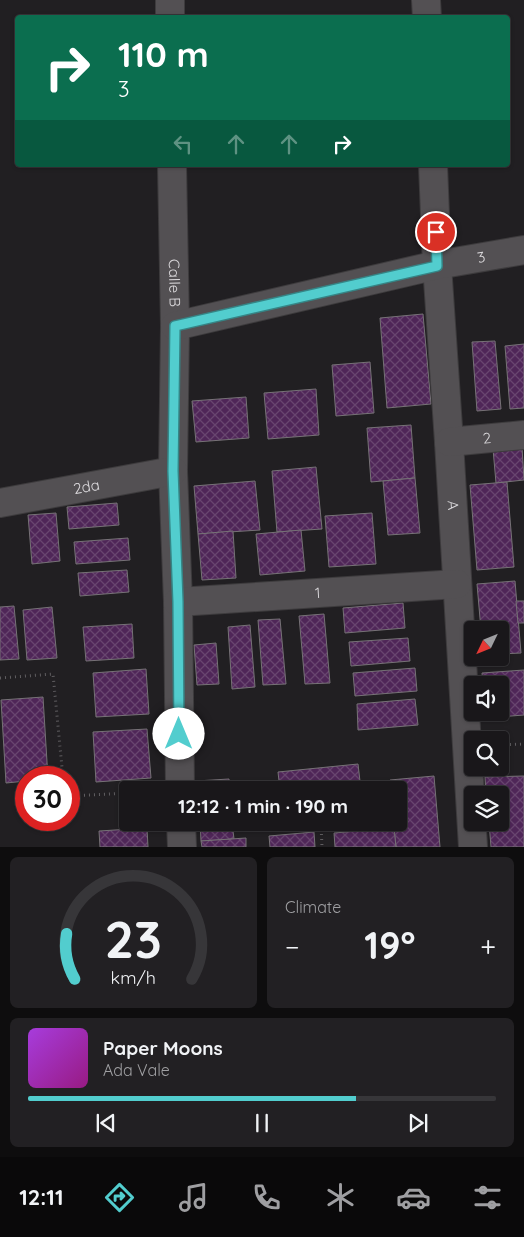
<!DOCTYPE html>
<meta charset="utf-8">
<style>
:root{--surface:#19171a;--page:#222023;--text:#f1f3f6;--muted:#9f9fa2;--line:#373639;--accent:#52cdce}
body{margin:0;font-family:Quicksand,sans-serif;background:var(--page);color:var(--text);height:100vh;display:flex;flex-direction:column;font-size:19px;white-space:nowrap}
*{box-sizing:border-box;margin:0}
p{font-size:16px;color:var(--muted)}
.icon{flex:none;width:28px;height:28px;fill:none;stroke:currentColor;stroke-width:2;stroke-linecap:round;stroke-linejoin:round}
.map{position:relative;height:847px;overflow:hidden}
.side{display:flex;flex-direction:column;gap:10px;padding:10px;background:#0e0d0e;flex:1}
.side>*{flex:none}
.hud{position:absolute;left:15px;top:15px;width:495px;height:152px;border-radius:5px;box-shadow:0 1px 4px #0004,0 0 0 1px var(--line);background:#0b6e4f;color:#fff;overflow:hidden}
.needle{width:32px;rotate:227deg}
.buttons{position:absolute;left:464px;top:621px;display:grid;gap:10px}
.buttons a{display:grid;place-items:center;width:45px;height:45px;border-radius:5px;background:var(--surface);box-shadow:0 1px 4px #0004,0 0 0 1px var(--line);font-size:25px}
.speed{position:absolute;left:15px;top:766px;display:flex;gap:10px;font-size:25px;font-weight:700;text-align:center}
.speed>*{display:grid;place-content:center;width:65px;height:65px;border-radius:50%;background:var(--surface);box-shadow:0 1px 4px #0004,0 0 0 1px var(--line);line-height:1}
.speed .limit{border:8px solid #d22;background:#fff;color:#111}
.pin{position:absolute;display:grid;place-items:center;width:42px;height:42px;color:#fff;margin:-21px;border:2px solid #fff;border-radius:50%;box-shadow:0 1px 5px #0007}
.me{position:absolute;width:55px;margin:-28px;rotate:0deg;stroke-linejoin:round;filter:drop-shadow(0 0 4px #0008)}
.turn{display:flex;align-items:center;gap:18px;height:105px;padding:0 20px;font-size:22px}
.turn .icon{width:65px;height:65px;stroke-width:2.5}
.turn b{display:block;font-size:35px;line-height:42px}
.lanes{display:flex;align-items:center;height:48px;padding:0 20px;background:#0003;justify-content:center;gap:25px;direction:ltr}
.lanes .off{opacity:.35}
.big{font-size:38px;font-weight:700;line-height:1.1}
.side .card{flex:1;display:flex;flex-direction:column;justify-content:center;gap:8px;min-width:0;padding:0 18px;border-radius:8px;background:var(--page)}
.side .dial{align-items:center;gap:0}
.dial svg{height:130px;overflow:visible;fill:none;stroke:var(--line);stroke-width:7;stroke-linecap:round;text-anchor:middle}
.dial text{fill:var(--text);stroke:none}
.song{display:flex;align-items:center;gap:15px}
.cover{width:60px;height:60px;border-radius:8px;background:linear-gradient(135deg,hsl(280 70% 55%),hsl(310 70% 35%))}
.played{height:5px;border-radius:2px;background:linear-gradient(90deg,var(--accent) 70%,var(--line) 70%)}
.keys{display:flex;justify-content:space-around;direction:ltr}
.heat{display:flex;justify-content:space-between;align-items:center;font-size:28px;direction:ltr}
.side .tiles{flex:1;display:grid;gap:10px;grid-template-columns:1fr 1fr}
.card:last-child{grid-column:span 2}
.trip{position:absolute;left:119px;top:781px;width:288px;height:50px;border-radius:5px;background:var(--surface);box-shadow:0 1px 4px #0004,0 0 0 1px var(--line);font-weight:700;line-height:50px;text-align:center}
.tabs{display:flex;height:80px;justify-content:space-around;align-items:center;background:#0a090a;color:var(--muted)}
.tabs .icon{width:35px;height:35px}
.tabs .current{color:var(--accent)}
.tabs b{font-size:22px;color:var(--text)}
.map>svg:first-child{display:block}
.building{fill:url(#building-cross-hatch);stroke:#767276}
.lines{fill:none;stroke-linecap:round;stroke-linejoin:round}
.minor-casing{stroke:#3d3b3d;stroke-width:30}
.path{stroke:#605e61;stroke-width:3;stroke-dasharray:1 4;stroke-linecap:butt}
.minor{stroke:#535053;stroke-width:28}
.route-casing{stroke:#358586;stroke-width:12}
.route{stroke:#52cdce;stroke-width:9}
.labels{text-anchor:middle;stroke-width:5;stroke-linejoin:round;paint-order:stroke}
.street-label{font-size:15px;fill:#dbd9dc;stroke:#211f22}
</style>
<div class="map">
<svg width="524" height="847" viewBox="0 0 524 847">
<defs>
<pattern id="building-cross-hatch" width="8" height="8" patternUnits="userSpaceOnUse" patternTransform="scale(1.25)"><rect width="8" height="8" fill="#4f2658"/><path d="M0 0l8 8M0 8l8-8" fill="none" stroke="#68456f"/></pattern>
</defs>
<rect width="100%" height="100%" fill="#211f22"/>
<g class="building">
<path d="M423 314 431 404 387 408 380 318Z"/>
<path d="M495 341 501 409 477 411 472 342Z"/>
<path d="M524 344V408L510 409 505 346Z"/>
<path d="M370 362 374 413 336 416 332 365Z"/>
<path d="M316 389 319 435 268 439 264 393Z"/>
<path d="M246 397 249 438 196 442 192 401Z"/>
<path d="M411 425 415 478 371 482 367 428Z"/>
<path d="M522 447 524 480 496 483 493 449Z"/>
<path d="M316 467 322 529 277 532 272 471Z"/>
<path d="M415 478 420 533 388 535 383 481Z"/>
<path d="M255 481 260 530 198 534 194 486Z"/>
<path d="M507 482 514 567 477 570 470 485Z"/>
<path d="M117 503 119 525 69 529 67 507Z"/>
<path d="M56 513 60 561 32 564 28 515Z"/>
<path d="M372 513 376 564 329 567 325 516Z"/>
<path d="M301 530 305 571 260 575 256 534Z"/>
<path d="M233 531 236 578 202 580 198 534Z"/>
<path d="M128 538 130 560 76 564 74 542Z"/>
<path d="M127 570 129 592 80 596 78 573Z"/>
<path d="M515 581 521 653 500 654V630H481L477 584Z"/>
<path d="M516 601H524V623H518Z"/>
<path d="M403 603 405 628 345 633 343 608Z"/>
<path d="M14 606 19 659 0 660V607Z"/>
<path d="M52 607 57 658 27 660 23 610Z"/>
<path d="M324 614 330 683 305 684 299 616Z"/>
<path d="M280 619 286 684 263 685 258 620Z"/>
<path d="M132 624 134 658 86 661 83 627Z"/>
<path d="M250 625 255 687 232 689 228 627Z"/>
<path d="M408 638 410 661 351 666 349 642Z"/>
<path d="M216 643 219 684 197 685 194 645Z"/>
<path d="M415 668 417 691 355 696 353 673Z"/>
<path d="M146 669 149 714 96 717 93 673Z"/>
<path d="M524 670V715L486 718V712H500V685H483L482 673Z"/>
<path d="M43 697 48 778H26V781L6 783 1 700Z"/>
<path d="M415 699 418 725 358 730 357 704Z"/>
<path d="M147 729 151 778 96 782 93 732Z"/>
<path d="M358 764 361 790H280L278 772Z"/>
<path d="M434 776 440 847H396L393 822H398V790H391L390 780Z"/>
<path d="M524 776V847H491L489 822H500V795H486L485 777Z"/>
<path d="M229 779 230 790H197L196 781Z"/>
<path d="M200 822H232L234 839 201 841Z"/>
<path d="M147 828 148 847H100L99 831Z"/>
<path d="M394 828 396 847H335L334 833Z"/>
<path d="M314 832 315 847H270L269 836Z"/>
<path d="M246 838V847H202L201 841Z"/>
</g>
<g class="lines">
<defs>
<g id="minor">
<path d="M170 0V18"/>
<path d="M426 0 427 18"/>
<path id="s1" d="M172 165 175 326 173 471 178 602 180 790"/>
<path id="s2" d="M433 165 437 265 449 442 473 847"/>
<path id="s3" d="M175 326 437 265 524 250"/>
<path id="s4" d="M449 442 524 435"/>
<path id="s5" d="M0 503 173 471"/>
<path id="s6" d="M178 602 457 584"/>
<path d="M181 822 182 847"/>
</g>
</defs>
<use href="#minor" class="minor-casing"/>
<g class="path">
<path d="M0 678 53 674 63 778"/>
<path d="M500 745 524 744"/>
<path d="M69 796 128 793"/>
<path d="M321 824 322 847"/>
</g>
<use href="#minor" class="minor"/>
</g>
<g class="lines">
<defs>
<path id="route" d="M179 734 178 602 173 471 175 326 437 266 436 232"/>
</defs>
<use href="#route" class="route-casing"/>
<use href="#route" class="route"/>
</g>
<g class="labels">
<g class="street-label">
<text dy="5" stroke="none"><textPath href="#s3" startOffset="314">3</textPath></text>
<text dy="5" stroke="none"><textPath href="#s1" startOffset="118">Calle B</textPath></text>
<text dy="5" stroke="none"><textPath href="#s4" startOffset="38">2</textPath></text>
<text dy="5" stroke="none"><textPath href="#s5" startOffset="88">2da</textPath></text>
<text dy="5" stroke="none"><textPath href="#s2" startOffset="341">A</textPath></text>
<text dy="5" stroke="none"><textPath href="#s6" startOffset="140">1</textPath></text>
</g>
</g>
</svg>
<div class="buttons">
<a><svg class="needle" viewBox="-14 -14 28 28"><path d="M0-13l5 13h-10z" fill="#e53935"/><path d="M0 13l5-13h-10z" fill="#9f9fa2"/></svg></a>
<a><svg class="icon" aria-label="sound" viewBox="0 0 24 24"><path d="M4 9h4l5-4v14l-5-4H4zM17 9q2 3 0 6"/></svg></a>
<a><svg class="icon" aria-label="search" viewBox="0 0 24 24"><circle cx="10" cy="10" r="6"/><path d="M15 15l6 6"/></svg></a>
<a><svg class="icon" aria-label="layers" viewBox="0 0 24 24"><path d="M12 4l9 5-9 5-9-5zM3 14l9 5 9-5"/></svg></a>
</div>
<div class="speed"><div class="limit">30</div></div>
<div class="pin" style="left:436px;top:232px;background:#d93025"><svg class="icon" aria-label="arrive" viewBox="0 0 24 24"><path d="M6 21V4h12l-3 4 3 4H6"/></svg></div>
<svg class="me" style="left:179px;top:734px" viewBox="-20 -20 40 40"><circle r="19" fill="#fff"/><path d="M0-13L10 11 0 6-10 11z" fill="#52cdce"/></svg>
<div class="trip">12:12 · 1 min · 190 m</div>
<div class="hud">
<div class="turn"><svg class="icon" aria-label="right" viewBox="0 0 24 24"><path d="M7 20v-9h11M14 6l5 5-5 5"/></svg><div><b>110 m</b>3</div></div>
<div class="lanes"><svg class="icon off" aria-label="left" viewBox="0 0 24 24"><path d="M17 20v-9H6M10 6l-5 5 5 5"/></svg><svg class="icon off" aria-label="ahead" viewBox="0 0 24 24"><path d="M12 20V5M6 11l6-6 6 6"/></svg><svg class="icon off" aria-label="ahead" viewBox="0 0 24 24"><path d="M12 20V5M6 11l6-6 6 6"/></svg><svg class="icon" aria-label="right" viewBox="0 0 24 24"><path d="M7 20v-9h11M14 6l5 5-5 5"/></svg></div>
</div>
</div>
<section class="side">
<div class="tiles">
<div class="card dial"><svg viewBox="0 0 100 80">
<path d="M14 69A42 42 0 1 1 86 69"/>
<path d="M14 69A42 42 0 0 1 9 41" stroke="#52cdce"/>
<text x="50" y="56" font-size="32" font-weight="700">23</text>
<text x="50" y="72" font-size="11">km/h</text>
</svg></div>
<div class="card"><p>Climate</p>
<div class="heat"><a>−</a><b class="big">19°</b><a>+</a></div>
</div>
<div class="card">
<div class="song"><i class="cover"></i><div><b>Paper Moons</b><p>Ada Vale</p></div></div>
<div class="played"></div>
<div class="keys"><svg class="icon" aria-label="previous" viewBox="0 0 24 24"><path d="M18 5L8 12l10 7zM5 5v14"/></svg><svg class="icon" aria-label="pause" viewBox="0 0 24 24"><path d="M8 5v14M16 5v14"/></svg><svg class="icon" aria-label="next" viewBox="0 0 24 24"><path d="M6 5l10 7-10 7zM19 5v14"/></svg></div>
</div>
</div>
</section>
<nav class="tabs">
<b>12:11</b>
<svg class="icon current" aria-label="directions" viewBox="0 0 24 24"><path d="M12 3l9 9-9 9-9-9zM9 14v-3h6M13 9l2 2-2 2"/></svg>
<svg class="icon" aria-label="music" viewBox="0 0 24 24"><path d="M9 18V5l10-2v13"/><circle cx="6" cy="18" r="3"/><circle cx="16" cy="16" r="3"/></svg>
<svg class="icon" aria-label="phone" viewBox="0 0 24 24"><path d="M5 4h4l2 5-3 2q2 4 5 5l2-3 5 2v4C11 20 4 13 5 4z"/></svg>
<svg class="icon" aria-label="climate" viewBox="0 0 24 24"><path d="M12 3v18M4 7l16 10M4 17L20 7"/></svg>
<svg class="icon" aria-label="car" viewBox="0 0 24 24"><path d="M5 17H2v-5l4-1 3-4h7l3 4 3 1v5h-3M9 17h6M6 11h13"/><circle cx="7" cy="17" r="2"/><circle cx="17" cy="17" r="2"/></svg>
<svg class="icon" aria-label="filters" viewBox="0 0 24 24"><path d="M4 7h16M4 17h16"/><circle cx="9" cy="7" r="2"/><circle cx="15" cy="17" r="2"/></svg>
</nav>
